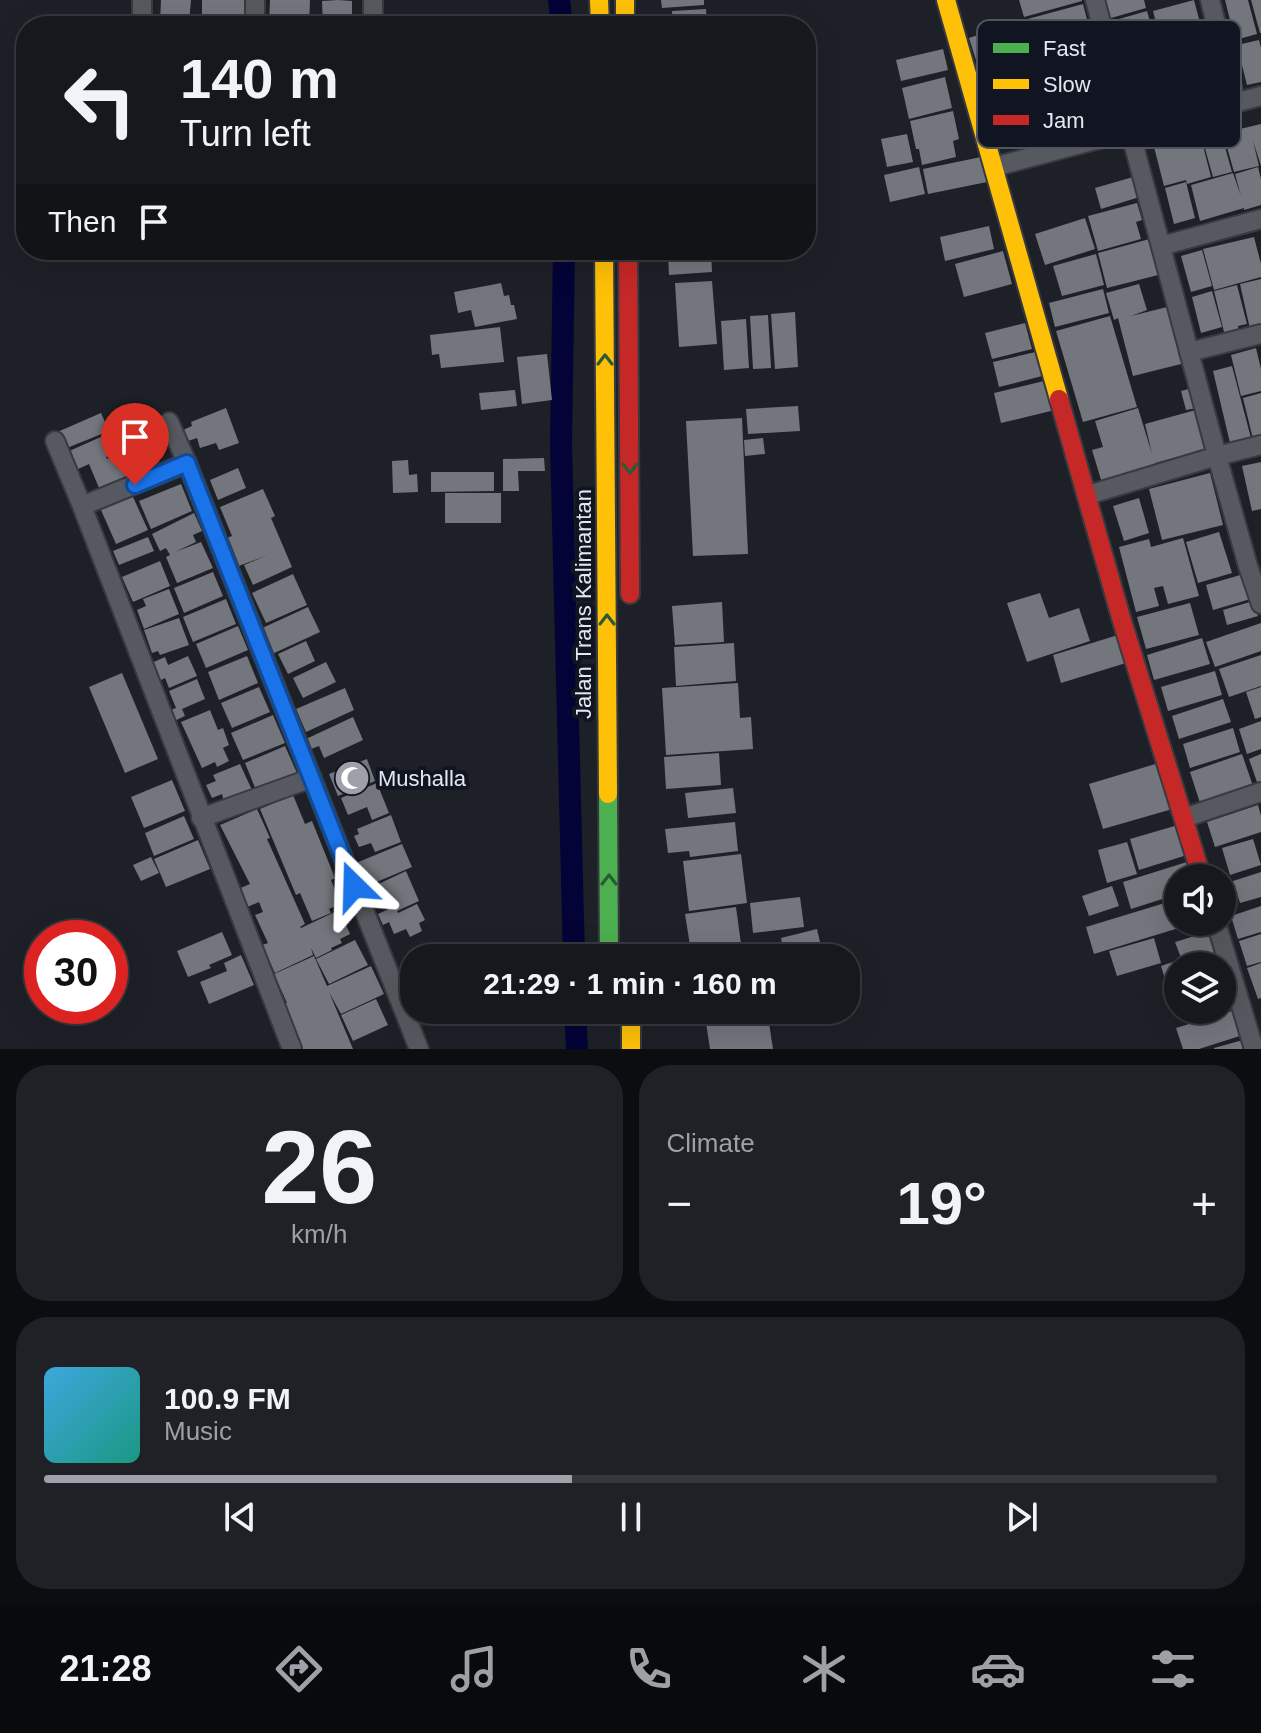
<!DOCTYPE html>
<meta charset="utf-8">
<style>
:root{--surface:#16181d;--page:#1f2126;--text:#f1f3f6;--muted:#9ea0a4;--line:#35373b;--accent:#9ea1aa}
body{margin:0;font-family:Helvetica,sans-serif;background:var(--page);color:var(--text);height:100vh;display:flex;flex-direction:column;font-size:30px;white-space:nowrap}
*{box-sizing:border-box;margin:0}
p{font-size:26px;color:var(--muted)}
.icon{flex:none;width:44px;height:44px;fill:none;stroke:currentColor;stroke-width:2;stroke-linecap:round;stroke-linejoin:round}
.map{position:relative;height:1049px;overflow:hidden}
.side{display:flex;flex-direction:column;gap:16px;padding:16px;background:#0c0d10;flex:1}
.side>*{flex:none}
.hud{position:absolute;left:16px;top:16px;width:800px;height:244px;border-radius:32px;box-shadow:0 8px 32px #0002,0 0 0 2px var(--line);background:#16181d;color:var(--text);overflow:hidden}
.tools{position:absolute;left:1164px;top:864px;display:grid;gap:16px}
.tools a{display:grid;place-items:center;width:72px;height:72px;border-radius:50%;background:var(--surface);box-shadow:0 8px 32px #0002,0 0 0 2px var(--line);font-size:40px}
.speed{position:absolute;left:24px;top:920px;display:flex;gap:16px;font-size:40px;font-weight:700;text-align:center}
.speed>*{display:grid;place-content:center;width:104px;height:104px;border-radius:50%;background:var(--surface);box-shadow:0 8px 32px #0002,0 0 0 2px var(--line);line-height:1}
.speed .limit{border:12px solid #d22;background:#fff;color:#111}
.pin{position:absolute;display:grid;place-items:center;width:68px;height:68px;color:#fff;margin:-82px -34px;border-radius:50% 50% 50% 0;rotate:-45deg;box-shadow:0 0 8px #0007}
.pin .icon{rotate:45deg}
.me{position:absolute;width:88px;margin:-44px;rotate:338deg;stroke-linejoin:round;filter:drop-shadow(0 0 6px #0008)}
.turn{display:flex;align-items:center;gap:28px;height:168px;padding:0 32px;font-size:36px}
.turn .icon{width:104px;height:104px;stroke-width:2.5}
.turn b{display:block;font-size:56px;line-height:68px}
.then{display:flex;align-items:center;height:76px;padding:0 32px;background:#0003;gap:16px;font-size:30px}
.big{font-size:60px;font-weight:700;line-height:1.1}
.side .tile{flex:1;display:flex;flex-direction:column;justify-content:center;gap:12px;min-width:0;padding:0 28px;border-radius:32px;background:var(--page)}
.side .dial{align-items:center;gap:0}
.dial b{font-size:104px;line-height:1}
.song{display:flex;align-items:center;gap:24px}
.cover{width:96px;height:96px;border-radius:12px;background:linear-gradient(135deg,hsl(200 70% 55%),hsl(170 70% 35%))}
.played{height:8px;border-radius:4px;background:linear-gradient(90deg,var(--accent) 45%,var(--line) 45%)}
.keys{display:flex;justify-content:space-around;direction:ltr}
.heat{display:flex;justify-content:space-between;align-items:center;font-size:44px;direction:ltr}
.side .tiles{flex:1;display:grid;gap:16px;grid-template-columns:1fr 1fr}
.tile:last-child{grid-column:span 2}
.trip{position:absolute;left:400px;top:944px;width:460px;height:80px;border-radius:32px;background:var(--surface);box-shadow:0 8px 32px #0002,0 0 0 2px var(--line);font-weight:700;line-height:80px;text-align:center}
.menu{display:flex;height:128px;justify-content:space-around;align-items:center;background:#090a0c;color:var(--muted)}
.menu .icon{width:56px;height:56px}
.menu .active{color:var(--accent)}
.menu b{font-size:36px;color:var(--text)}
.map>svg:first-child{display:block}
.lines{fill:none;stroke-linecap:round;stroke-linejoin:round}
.canal{stroke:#040338;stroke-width:22}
.building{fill:#73767d}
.street-casing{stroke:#383a40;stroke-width:22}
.fast-casing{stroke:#383a40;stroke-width:22}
.slow-casing{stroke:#383a40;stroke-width:22}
.jam-casing{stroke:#383a40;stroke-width:22}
.street{stroke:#56595f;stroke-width:18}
.fast{stroke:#4caf50;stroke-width:18}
.slow{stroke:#ffc107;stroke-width:18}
.jam{stroke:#c62828;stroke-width:18}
.oneway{stroke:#2b5a36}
.route-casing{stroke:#114b97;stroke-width:20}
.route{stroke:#1a73e8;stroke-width:14}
.labels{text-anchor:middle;stroke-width:8;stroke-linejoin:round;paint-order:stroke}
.street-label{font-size:22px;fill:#e3e7f1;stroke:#101521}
.poi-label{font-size:22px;fill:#e3e7f1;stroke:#101521;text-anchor:start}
.key{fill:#101521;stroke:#4f545f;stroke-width:2}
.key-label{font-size:22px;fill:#e3e7f1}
</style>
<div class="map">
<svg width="1261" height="1049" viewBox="0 0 1261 1049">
<rect width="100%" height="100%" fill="#1d2027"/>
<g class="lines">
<g class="canal">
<path d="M559 0 562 26"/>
<path d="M564 250 561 443 574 958"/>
<path d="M575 1010 577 1049"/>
</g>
</g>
<g class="building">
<path d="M161 0H191L189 23 160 22Z"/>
<rect x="202" y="0" width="47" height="25"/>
<path d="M270 0H310L309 26H269Z"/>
<path d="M338 0 352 1V26H323L322 1Z"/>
<path d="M661 0H704V5L662 8Z"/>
<path d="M1019 0H1082V1L1024 17Z"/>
<path d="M1099 0H1144L1146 8 1104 20Z"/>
<path d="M1194 0 1199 19 1158 30 1153 11Z"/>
<path d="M1225 0H1248L1257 34 1235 40Z"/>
<path d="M1251 0H1261V33H1260Z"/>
<path d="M1083 4 1090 31 1031 47 1024 20Z"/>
<path d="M706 9 707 26H673L672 11Z"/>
<path d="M1147 11 1153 32 1110 43 1105 23Z"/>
<path d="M1000 28 1008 55 1027 50 1034 76 996 86 989 60 977 63 969 38Z"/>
<path d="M1259 40 1261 48V82L1247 85 1237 45Z"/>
<path d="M943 49 948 70 901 81 896 60Z"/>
<path d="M945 77 952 108 909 119 902 88Z"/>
<path d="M953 111 959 139 953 141 956 157 922 165 919 149H916L910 121Z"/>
<path d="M1261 124V166L1253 141 1259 166 1234 172 1223 133Z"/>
<path d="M1199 130 1211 177 1187 184 1186 180 1164 186 1153 143Z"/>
<path d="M1221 133 1232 172 1213 177 1202 138Z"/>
<path d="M907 134 913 162 887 167 881 139Z"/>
<path d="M981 157 987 182 928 194 923 169Z"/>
<path d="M919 167 925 194 890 202 884 175Z"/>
<path d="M1258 167 1261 179V205L1244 210V208L1200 221 1191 185 1233 173 1241 196 1235 174Z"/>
<path d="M1140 175 1146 195 1101 209 1095 188Z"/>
<path d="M1186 182 1195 218 1174 224 1165 188Z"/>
<path d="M1137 203 1142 220 1136 222 1141 239 1098 251 1088 216Z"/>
<path d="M1085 218 1095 249 1045 265 1035 234Z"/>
<path d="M989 226 994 249 945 261 940 237Z"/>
<path d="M1157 237 1166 273 1107 288 1098 253Z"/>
<path d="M1254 237 1261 264V277L1214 290 1203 249Z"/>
<path d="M711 250 712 272 669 275 668 253Z"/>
<path d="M1202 250 1212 286 1191 292 1181 256Z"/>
<path d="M1003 251 1012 284 964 297 955 264Z"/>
<path d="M1096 254 1104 285 1062 296 1053 266Z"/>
<path d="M1261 279V327L1250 329 1240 284Z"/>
<path d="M712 281 717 344 679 347 675 283Z"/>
<path d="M501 283 504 296 509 295 511 305H514L517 319 475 327 471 310 458 313 454 292Z"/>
<path d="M1139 284 1147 310 1131 316 1175 305 1189 362 1133 376 1118 318 1114 320 1106 293Z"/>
<path d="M1237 285 1247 324 1238 326 1239 332 1225 336 1214 291Z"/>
<path d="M1103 289 1109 313 1055 327 1049 303Z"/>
<path d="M1212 291 1222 327 1201 333 1192 297Z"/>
<path d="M795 312 798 367 775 369 771 314Z"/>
<path d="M768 315 771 368 753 369 750 316Z"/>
<path d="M1110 316 1137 407 1083 422 1056 331Z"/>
<path d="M746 319 749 368 724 370 721 321Z"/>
<path d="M1025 323 1032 349 992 359 985 333Z"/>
<path d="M500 327 504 362 441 368 439 354 432 355 430 335Z"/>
<path d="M1256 348 1261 369V391L1241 396 1231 355Z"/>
<path d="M1040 351 1046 375 999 387 993 362Z"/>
<path d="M547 354 552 400 522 404 517 357Z"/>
<path d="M1232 366 1251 438 1230 443 1213 371Z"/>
<path d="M1048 380 1055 410 1001 423 994 393Z"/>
<path d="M1196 387 1201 407 1186 410 1181 391Z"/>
<path d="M515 390 517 406 481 410 479 393Z"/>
<path d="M1261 393V437L1253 439 1243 398Z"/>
<path d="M798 406 800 431 748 434 746 409Z"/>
<path d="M226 408 239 443 219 450 216 443 200 448 197 438 188 441 183 430 192 426 191 422Z"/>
<path d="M1138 408 1152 454 1145 424 1203 408 1214 447 1155 463 1156 465 1102 483 1092 450 1103 447 1095 421Z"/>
<path d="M101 413 109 431 62 450 55 433Z"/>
<path d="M742 418 748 554 693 556 686 421Z"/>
<path d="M103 436 111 455 106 457 107 459 149 440 159 462 147 468 150 473 102 495 89 464 76 470 67 452Z"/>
<path d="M763 438 765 454 745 456 744 440Z"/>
<path d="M544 458 545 471H518L519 491H503V459Z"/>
<path d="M408 460 409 475 417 474 418 492 393 493 392 461Z"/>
<path d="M1261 462V509L1252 511 1242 466Z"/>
<path d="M238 468 246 488 218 500 210 480Z"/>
<path d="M431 472H494V491L431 492Z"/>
<path d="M1210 473 1223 525 1162 540 1149 489Z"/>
<path d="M181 484 192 511 151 529 139 501Z"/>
<path d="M263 489 275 516 271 518 292 567 253 585 244 565 268 555 236 567 224 539 232 536 220 507Z"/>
<rect x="445" y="493" width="56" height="30"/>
<path d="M133 497 148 530 116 544 101 510Z"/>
<path d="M1139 498 1149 533 1124 541 1113 506Z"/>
<path d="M194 513 202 531 193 535 196 542 175 552 201 542 213 568 177 583 166 557 170 555 166 548 160 551 152 534Z"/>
<path d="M1219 532 1232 573 1198 583 1186 542Z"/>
<path d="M148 537 154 551 119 565 113 551Z"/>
<path d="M1183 538 1199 596 1168 604 1163 586 1154 588 1159 606 1136 612 1119 547 1149 539 1151 547Z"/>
<path d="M160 561 170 586 133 602 122 577Z"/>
<path d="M213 572 223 596 184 613 174 588Z"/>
<path d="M1247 573 1254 598 1213 610 1206 585Z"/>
<path d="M293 574 307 605 266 623 252 593Z"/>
<path d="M169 589 179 614 144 629 137 610 146 606 143 599Z"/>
<path d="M1040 593 1049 618 1079 608 1090 641 1027 662 1007 603Z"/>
<path d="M226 599 236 624 193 642 183 617Z"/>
<path d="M1253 601 1258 616 1227 625 1223 610Z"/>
<path d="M722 602 724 642 675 645 672 606Z"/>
<path d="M1190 603 1199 635 1146 649 1137 617Z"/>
<path d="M308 607 320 632 270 655 258 630Z"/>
<path d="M179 618 189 645 160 655 158 651 152 653 144 630Z"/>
<path d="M1261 623V651L1215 667 1206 642Z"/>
<path d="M238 626 248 650 206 668 196 644Z"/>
<path d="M1118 635 1126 663 1061 683 1053 655Z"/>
<path d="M1202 638 1210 664 1154 680 1147 655Z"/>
<path d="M306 641 315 661 288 674 278 654Z"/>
<path d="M734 643 736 681 676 686 674 647Z"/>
<path d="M1261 655V686L1229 697 1219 669Z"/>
<path d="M188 656 197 676 169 688 165 678 155 683 147 665 165 657 168 665Z"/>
<path d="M247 656 258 683 219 700 208 672Z"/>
<path d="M326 662 336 682 303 698 293 678Z"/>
<path d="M1215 671 1222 695 1168 711 1161 687Z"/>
<path d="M122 673 158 759 125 773 89 687Z"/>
<path d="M197 679 205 699 182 709 185 716 172 722 167 711 176 708 169 691Z"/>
<path d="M738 683 740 718 751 717 753 749 666 755 662 688Z"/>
<path d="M259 687 270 712 232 728 221 703Z"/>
<path d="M1261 687V717L1255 719 1246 692Z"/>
<path d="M345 688 354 710 306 732 296 709Z"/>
<path d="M1223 699 1231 722 1179 739 1172 716Z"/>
<path d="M210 710 218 730 223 728 229 745 223 748 229 761 217 767 215 762 202 768 181 722Z"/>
<path d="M273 715 285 743 243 760 231 733Z"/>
<path d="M353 717 363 740 324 758 319 746 311 749 306 739Z"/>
<path d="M1261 721V749L1247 754 1239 729Z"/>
<path d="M1233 728 1240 752 1190 768 1183 744Z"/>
<path d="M285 746 297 773 256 790 245 763Z"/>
<path d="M719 753 721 785 666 789 664 757Z"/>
<path d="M1242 754 1254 789 1201 806 1190 772Z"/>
<path d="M1261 754V784L1258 785 1249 759Z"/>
<path d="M367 759 375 781 338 796 329 774Z"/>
<path d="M1162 762 1176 808 1103 829 1089 784Z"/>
<path d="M240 764 252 790 224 802 222 794 212 798 206 785 216 781 213 775Z"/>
<path d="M172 780 185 811 144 828 131 797Z"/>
<path d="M377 783 389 813 372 820 367 807 348 815 341 798Z"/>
<path d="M733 788 736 813 688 818 685 793Z"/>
<path d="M293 795 305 824 312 821 335 878 331 880 341 904 329 909 331 913 312 921 300 893 296 895 260 809Z"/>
<path d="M1258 805 1261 816V832L1215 847 1207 822Z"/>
<path d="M257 809 270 838 267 839 305 924 300 927 301 928 339 910 350 934 340 939 342 943 331 948 332 950 316 958 311 948 313 955 275 973 262 945 268 943 255 915 263 912 259 902 245 908 236 890 250 884 220 825Z"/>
<path d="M391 815 401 842 375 852 371 843 359 847 354 836 359 834 357 829Z"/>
<path d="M184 816 194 839 154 856 145 833Z"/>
<path d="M735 822 738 851 690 857 689 851 668 853 665 829Z"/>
<path d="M1178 825 1187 855 1139 870 1130 839Z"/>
<path d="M1253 839 1261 865 1230 875 1222 848Z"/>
<path d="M198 840 210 869 166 887 154 859Z"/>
<path d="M1127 842 1137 874 1107 883 1098 850Z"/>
<path d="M402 844 412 867 365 887 356 863Z"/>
<path d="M741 854 747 903 689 911 683 861Z"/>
<path d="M151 857 159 873 141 881 133 865Z"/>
<path d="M1190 861 1195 878H1178V894L1131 909 1123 882Z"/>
<path d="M406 871 419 901 397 911 398 913 417 904 425 920 419 923 422 931 410 937 406 929 394 934 389 922 383 925 378 914 395 906 394 903 382 908 372 887Z"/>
<path d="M1261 872V897L1240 903 1233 881Z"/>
<path d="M1112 886 1119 906 1089 916 1082 896Z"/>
<path d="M800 897 804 927 753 933 750 903Z"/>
<path d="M1178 899V922L1195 923 1094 954 1086 927Z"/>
<path d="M1261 906V932L1238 939 1231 916Z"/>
<path d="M736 907 741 944 691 952 685 914Z"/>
<path d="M817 929 823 955 809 958H785L781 938Z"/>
<path d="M1211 931 1221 966H1178V993L1170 995 1161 966 1199 953 1181 958 1175 942Z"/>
<path d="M222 932 232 955 209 965 211 968 188 977 177 951Z"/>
<path d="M1261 934V962L1247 966 1239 941Z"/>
<path d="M1154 938 1161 963 1117 976 1109 951Z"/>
<path d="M355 940 368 965 329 984 316 959Z"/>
<path d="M758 944 760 958H729L727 949Z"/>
<path d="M726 950 727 958H680V956Z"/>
<path d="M241 955 254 985 209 1004 200 982 227 971 224 963Z"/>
<path d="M314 956 327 986 371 966 384 994 341 1014 329 992 353 1049H303L297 1036 284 1004 287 1003 274 974Z"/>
<path d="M1261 963V998L1258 999 1247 968Z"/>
<path d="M376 999 388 1025 353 1041 341 1015Z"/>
<path d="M704 1010H767L773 1049H710Z"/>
<path d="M1235 1010 1243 1035 1199 1049H1183L1176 1028Z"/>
<path d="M1243 1040 1245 1049H1214V1048Z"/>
</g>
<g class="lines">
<defs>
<g id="street">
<path d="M142 0V26"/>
<path d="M255 0V26"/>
<path d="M373 0V26"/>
<path d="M1095 0 1217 456 1248 566 1261 604"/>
<path d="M1210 0 1236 103"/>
<path d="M994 167 1261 96"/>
<path d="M1161 246 1261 219"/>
<path d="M1189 352 1261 334"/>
<path d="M169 422 187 463 419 1049"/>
<path d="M55 441 82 506 292 1049"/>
<path d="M1088 495 1217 456 1261 445"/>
<path d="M82 506 187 463"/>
<path d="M201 818 312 778"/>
<path d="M1184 818 1261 792"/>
<path d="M1216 922 1254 1049"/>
</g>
<path id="fast" d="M608 794 609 958"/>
<g id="slow">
<path d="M599 0 600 26"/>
<path d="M625 0V26"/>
<path d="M946 0 1059 399"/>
<path d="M604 250 608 794"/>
<path d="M631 1010V1049"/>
</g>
<g id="jam">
<path d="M628 250 630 594"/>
<path d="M1059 399 1122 621 1202 878"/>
</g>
</defs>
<use href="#street" class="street-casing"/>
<use href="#fast" class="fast-casing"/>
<use href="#slow" class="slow-casing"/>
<use href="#jam" class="jam-casing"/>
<use href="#street" class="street"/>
<use href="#fast" class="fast"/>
<use href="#slow" class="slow"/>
<use href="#jam" class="jam"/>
</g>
<defs><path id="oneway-chevron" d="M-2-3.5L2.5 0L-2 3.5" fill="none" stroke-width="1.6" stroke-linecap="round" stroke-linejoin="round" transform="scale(2)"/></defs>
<g class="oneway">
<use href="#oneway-chevron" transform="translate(605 360) rotate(-90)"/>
<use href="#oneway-chevron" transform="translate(630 468) rotate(90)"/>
<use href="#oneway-chevron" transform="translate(607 620) rotate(-90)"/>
<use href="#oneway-chevron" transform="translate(609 880) rotate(-90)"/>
</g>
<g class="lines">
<defs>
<path id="route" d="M135 485 187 463 354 886"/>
</defs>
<use href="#route" class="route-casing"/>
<use href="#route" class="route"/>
</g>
<defs>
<symbol id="mosque-disc" viewBox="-11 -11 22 22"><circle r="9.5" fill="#9ea1aa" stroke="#101521"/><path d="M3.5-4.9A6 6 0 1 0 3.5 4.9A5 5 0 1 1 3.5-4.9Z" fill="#fff"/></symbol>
</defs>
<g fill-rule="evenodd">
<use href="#mosque-disc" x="332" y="758" width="40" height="40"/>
</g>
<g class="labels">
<g class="street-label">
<text transform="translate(583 604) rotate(-90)" y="8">Jalan Trans Kalimantan</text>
</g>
<g class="poi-label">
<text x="378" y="786">Mushalla</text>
</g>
</g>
<rect x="977" y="20" width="264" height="128" rx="12" class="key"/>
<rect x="993" y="43" width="36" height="10" fill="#4caf50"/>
<rect x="993" y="79" width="36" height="10" fill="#ffc107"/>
<rect x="993" y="115" width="36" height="10" fill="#c62828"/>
<g class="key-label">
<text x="1043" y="56">Fast</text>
<text x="1043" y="92">Slow</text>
<text x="1043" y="128">Jam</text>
</g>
</svg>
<div class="tools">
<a><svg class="icon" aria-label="sound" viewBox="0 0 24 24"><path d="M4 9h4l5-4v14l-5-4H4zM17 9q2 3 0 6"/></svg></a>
<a><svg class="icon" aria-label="layers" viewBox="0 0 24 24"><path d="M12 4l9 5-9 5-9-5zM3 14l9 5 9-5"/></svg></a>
</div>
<div class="speed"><div class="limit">30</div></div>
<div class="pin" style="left:135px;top:485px;background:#d93025"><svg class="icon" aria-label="arrive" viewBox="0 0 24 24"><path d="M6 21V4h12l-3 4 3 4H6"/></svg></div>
<svg class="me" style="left:354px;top:886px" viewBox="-20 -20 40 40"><path d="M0-17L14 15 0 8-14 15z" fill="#1a73e8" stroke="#fff" stroke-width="4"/></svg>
<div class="trip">21:29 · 1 min · 160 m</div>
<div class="hud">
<div class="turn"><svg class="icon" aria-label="left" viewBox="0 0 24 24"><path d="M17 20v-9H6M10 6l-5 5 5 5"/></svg><div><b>140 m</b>Turn left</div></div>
<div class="then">Then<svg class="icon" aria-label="arrive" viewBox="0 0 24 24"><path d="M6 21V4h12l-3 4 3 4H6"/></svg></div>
</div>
</div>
<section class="side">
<div class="tiles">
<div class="tile dial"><b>26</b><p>km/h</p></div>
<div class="tile"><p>Climate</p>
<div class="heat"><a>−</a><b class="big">19°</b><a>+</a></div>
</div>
<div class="tile">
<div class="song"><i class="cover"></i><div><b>100.9 FM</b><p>Music</p></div></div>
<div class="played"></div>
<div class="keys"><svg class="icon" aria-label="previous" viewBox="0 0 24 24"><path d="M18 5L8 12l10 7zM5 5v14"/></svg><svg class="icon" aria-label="pause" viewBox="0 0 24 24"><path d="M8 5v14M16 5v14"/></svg><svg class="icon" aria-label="next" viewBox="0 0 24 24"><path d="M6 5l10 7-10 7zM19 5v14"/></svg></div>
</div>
</div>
</section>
<nav class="menu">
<b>21:28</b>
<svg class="icon active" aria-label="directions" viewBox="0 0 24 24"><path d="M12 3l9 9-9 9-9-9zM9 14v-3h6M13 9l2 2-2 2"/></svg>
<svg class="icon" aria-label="music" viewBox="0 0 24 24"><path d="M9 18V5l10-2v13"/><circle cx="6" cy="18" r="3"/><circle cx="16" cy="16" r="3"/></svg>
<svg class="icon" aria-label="phone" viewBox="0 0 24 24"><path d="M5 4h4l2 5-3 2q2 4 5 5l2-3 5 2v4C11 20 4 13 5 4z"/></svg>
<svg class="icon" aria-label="climate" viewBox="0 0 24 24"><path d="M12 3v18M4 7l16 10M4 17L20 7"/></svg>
<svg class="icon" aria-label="car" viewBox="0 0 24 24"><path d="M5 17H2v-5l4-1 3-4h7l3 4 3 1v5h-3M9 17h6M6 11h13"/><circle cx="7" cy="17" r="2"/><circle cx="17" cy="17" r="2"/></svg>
<svg class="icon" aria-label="filters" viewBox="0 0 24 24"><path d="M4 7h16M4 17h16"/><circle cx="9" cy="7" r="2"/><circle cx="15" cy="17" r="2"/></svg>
</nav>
